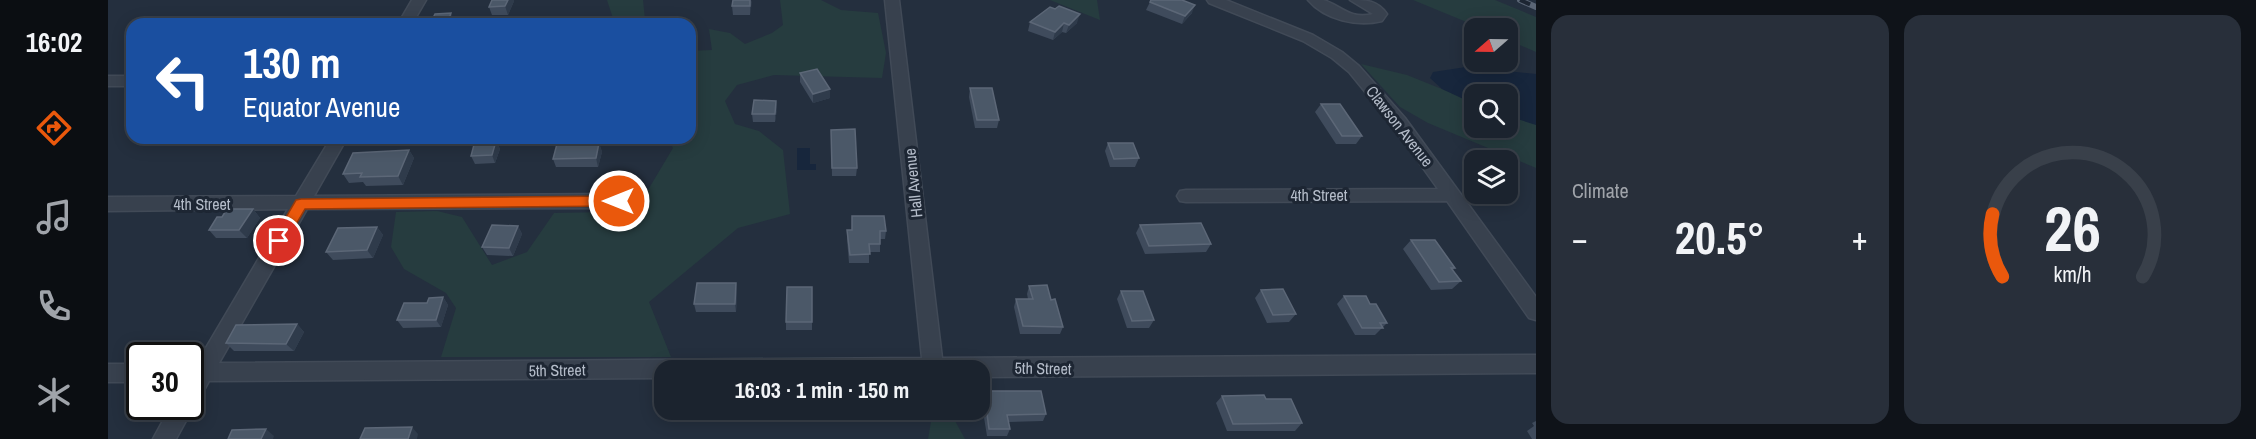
<!DOCTYPE html>
<meta charset="utf-8">
<style>
:root{--surface:#1b232e;--page:#282f3a;--text:#f1f3f6;--muted:#a0a4aa;--line:#39404a;--accent:#ea580c}
body{margin:0;font-family:"Archivo Narrow",sans-serif;background:var(--page);color:var(--text);height:100vh;display:flex;flex-direction:column;font-size:22px;white-space:nowrap}
*{box-sizing:border-box;margin:0}
p{font-size:20px;color:var(--muted)}
.icon{flex:none;width:33px;height:33px;fill:none;stroke:currentColor;stroke-width:2;stroke-linecap:round;stroke-linejoin:round}
.map{position:relative;flex:1;overflow:hidden}
.details{display:flex;flex-direction:column;gap:15px;padding:15px;background:#0f1319;width:720px}
.details>*{flex:none}
.guide{position:absolute;left:18px;top:18px;width:570px;height:126px;border-radius:18px;box-shadow:0 3px 15px #0003,0 0 0 2px var(--line);background:#1a4fa0;color:#fff;overflow:hidden}
.needle{width:39px;rotate:250deg}
.fabs{position:absolute;left:1356px;top:18px;display:grid;gap:12px}
.fabs a{display:grid;place-items:center;width:54px;height:54px;border-radius:12px;background:var(--surface);box-shadow:0 3px 15px #0003,0 0 0 2px var(--line);font-size:30px}
.speed{position:absolute;left:18px;top:342px;display:flex;gap:12px;font-size:30px;font-weight:700;text-align:center}
.speed>*{display:grid;place-content:center;width:78px;height:78px;border-radius:50%;background:var(--surface);box-shadow:0 3px 15px #0003,0 0 0 2px var(--line);line-height:1}
.speed .limit{border:3px solid #111;border-radius:9px;background:#fff;color:#111}
.pin{position:absolute;display:grid;place-items:center;width:51px;height:51px;color:#fff;margin:-26px;border:3px solid #fff;border-radius:50%;box-shadow:0 2px 6px #0007}
.me{position:absolute;width:66px;margin:-33px;rotate:270deg;stroke-linejoin:round;filter:drop-shadow(0 0 4px #0008)}
.turn{display:flex;align-items:center;gap:21px;height:126px;padding:0 18px;font-size:27px}
.turn .icon{width:78px;height:78px;stroke-width:2.5}
.turn b{display:block;font-size:42px;line-height:51px}
.big{font-size:45px;font-weight:700;line-height:1.1}
.details .card{flex:1;display:flex;flex-direction:column;justify-content:center;gap:9px;min-width:0;padding:0 21px;border-radius:18px;background:var(--page)}
.details .dial{align-items:center;gap:0}
.dial svg{height:156px;overflow:visible;fill:none;stroke:var(--line);stroke-width:7;stroke-linecap:round;text-anchor:middle}
.dial text{fill:var(--text);stroke:none}
.heat{display:flex;justify-content:space-between;align-items:center;font-size:33px;direction:ltr}
.details .tiles{flex:1;display:grid;gap:15px;grid-template-columns:repeat(2,1fr)}
.trip{position:absolute;left:546px;top:360px;width:336px;height:60px;border-radius:18px;background:var(--surface);box-shadow:0 3px 15px #0003,0 0 0 2px var(--line);font-weight:700;line-height:60px;text-align:center}
main{display:flex;flex:1;min-height:0}
.tabs{display:flex;flex-direction:column;width:108px;justify-content:space-around;align-items:center;background:#0b0e12;color:var(--muted)}
.tabs .icon{width:42px;height:42px}
.tabs .current{color:var(--accent)}
.tabs b{font-size:27px;color:var(--text)}
.map>svg:first-child{display:block}
.green{fill:#263c3f}
.water{fill:#17263c}
.lines{fill:none;stroke-linecap:round;stroke-linejoin:round}
.minor-casing{stroke:#414a57;stroke-width:3}
.minor{fill:#38414e;fill-rule:evenodd}
.rail-casing{stroke:#5a6575;stroke-width:6}
.rail{stroke:#1d2633;stroke-width:4;stroke-dasharray:11;stroke-linecap:butt}
.wall{fill:#3f4b5c}
.shaded-wall{fill:#2f3b4b}
.building{fill:#4b5868;stroke:#5c6777;stroke-width:1.5}
.route{fill:#ea580c;stroke:#983908;stroke-width:1.5}
.labels{text-anchor:middle;stroke-width:6;stroke-linejoin:round;paint-order:stroke}
.street-label{font-size:16px;fill:#b4bcc9;stroke:#1d2633}
</style>
<main>
<nav class="tabs">
<b>16:02</b>
<svg class="icon current" aria-label="directions" viewBox="0 0 24 24"><path d="M12 3l9 9-9 9-9-9zM9 14v-3h6M13 9l2 2-2 2"/></svg>
<svg class="icon" aria-label="music" viewBox="0 0 24 24"><path d="M9 18V5l10-2v13"/><circle cx="6" cy="18" r="3"/><circle cx="16" cy="16" r="3"/></svg>
<svg class="icon" aria-label="phone" viewBox="0 0 24 24"><path d="M5 4h4l2 5-3 2q2 4 5 5l2-3 5 2v4C11 20 4 13 5 4z"/></svg>
<svg class="icon" aria-label="climate" viewBox="0 0 24 24"><path d="M12 3v18M4 7l16 10M4 17L20 7"/></svg>
</nav>
<div class="map">
<svg width="1428" height="439" viewBox="0 0 1428 439">
<rect width="100%" height="100%" fill="#242f3e"/>
<g class="green">
<path d="M499 0H535L537 20 541 24H507Z"/>
<path d="M672 0H713L733 10 770 13 778 53 774 78 666 75 629 85 617 101 627 124 651 131 675 150 682 214 630 228 541 302 563 357H333L348 308 338 293 296 269 283 247 288 212 329 211 354 217 384 265 419 252 446 213 500 212 534 200 565 148 560 138H582V51L604 50 601 29 622 33 637 44 664 33 675 25Z"/>
<path d="M942 0H989L992 20Z"/>
<path d="M1305 0H1387L1428 17V52L1400 40V28H1373Z"/>
<path d="M1253 64 1299 75 1366 102V128H1400V114L1428 124V168L1320 123 1292 107Z"/>
<path d="M825 410H841L857 439H820Z"/>
</g>
<g class="water">
<path d="M1358 67 1428 74V125L1400 116V94H1366V104L1334 89 1322 78 1325 72Z"/>
<path d="M689 148H702V164H708V170H689Z"/>
</g>
<g class="lines">
<defs>
<g id="minor">
<path d="M304 0H318L304 24H290Z"/>
<path d="M777 0H791L834 358 1428 355V373L872 377V370H556V378L101 381 90 401 84 403 86 406 68 439H45L63 406H82V363H89L180 209 0 211V197L188 196 223 138H239L206 196 511 194 517 196 520 201 517 206 511 208 199 209 111 363 814 358Z"/>
<path d="M1099 0H1118L1205 35 1234 52 1251 66 1297 118 1428 297V320L1421 318 1339 201 1078 202 1072 201 1069 196 1072 191 1078 190 1330 189 1285 126 1241 72 1224 58 1195 41 1101 3Z"/>
<path d="M1200 0C1204 0 1211 0 1215 0 1233 5 1241 20 1265 14L1242 0C1258 0 1269 0 1279 14L1274 21C1249 27 1217 20 1200 0Z"/>
<rect x="0" y="76" width="24" height="10"/>
<rect x="0" y="364" width="32" height="18"/>
</g>
</defs>
<use href="#minor" class="minor-casing"/>
<use href="#minor" class="minor"/>
<defs>
<path id="rail" d="M1412 0 1428 7"/>
</defs>
<use href="#rail" class="rail-casing"/>
<use href="#rail" class="rail"/>
</g>
<g class="wall">
<path d="M643 0 642 15H625L624 6Z"/>
<path d="M406 1 400 15H384L381 7Z"/>
<path d="M1042 2 1084 13 1074 24 1038 10Z"/>
<path d="M922 22 969 23 958 33 954 32 945 40 920 31Z"/>
<path d="M692 73 722 98 705 103 692 82Z"/>
<path d="M862 88 891 120 889 128H867L861 97Z"/>
<path d="M668 101 669 109 667 122H645L644 114Z"/>
<path d="M1213 104 1254 136 1248 144H1228L1207 112Z"/>
<path d="M723 130 749 168 748 176H724Z"/>
<rect x="507" y="138" width="38" height="1"/>
<path d="M388 141 392 149 387 163 367 164 363 156Z"/>
<path d="M491 143 494 152 490 167H448L445 159Z"/>
<path d="M1000 143 1031 158 1027 167H1002L997 151Z"/>
<path d="M301 150 306 158 295 185 258 186 255 182 241 183 235 174Z"/>
<path d="M145 209 152 218 139 238H108L101 230 114 217Z"/>
<path d="M744 216 778 231 777 239H772V252H761V263H741L739 239V230H744Z"/>
<path d="M1032 225 1103 244 1098 252 1037 254 1028 233Z"/>
<path d="M410 226 414 234 405 256 379 255 374 247Z"/>
<path d="M269 227 275 235 265 258 225 260 218 252Z"/>
<path d="M1303 240 1347 268 1345 270 1353 281 1344 289 1323 290 1295 249Z"/>
<path d="M921 286 955 327 952 334H912L906 307 908 299H920L919 294Z"/>
<path d="M704 287V330H678V322Z"/>
<path d="M1153 290 1188 314 1181 322 1159 323 1147 298Z"/>
<path d="M629 291 628 312H588L586 304Z"/>
<path d="M1013 291 1046 320 1041 328H1019L1009 299Z"/>
<path d="M1236 296 1262 304 1279 323 1267 335H1247L1229 304Z"/>
<path d="M335 297 340 305 333 327 295 328 289 320 319 303Z"/>
<path d="M189 324 196 332 186 351H126L118 343Z"/>
<path d="M876 391 938 414 935 421 900 422 902 429 899 436H879L873 399Z"/>
<path d="M1114 396 1158 399 1194 423 1187 431H1119L1108 403Z"/>
<path d="M1428 421V439H1424L1419 431 1426 426 1424 423Z"/>
</g>
<g class="shaded-wall">
<path d="M400 0H406V1L400 15 397 6Z"/>
<path d="M642 0H643L644 2 642 15Z"/>
<path d="M1087 5 1084 13 1074 24 1077 16Z"/>
<path d="M343 13 347 22 346 24H339Z"/>
<path d="M972 14 969 23 958 33 961 25Z"/>
<path d="M956 23 954 32 945 40 947 32Z"/>
<path d="M722 89V98L705 103V94Z"/>
<path d="M668 101 669 109 667 122V114Z"/>
<path d="M388 141 392 149 387 163 384 155Z"/>
<path d="M491 143 494 152 490 167 488 158Z"/>
<path d="M301 150 306 158 295 185 290 176Z"/>
<path d="M145 209 152 218 139 238 131 230Z"/>
<path d="M410 226 414 234 405 256 401 248Z"/>
<path d="M269 227 275 235 265 258 259 250Z"/>
<path d="M628 283 629 291 628 312 627 304Z"/>
<path d="M335 297 340 305 333 327 328 320Z"/>
<path d="M189 324 196 332 186 351 178 344Z"/>
<path d="M304 427 310 434 309 439H300Z"/>
<path d="M158 429 166 436 165 439H153Z"/>
</g>
<g class="building">
<path d="M384 0H400L397 6 381 7Z"/>
<path d="M625 0H642V6H624Z"/>
<path d="M1043 0H1074L1087 5 1077 16 1042 2Z"/>
<path d="M951 6 972 14 961 25 956 23 947 32 922 22 942 7 947 9Z"/>
<path d="M343 13 339 24H322L327 14Z"/>
<path d="M709 69 722 89 705 94 692 73Z"/>
<path d="M862 88H884L891 120H869Z"/>
<path d="M646 100 668 101 667 114H644Z"/>
<path d="M1213 104H1232L1254 136H1234Z"/>
<path d="M747 129 749 168H724L723 130Z"/>
<path d="M367 141H388L384 155 363 156Z"/>
<path d="M491 143 488 158 445 159 449 144Z"/>
<path d="M1000 143H1025L1031 158 1006 159Z"/>
<path d="M301 150 290 176 252 177 254 173 235 174 245 153Z"/>
<path d="M119 209H145L131 230H101L109 217H114Z"/>
<path d="M744 216H776L778 231H772V244H761L762 254 742 255 739 230H744Z"/>
<path d="M1093 223 1103 244 1041 246 1032 225Z"/>
<path d="M384 225 410 226 401 248 374 247Z"/>
<path d="M269 227 259 250 218 252 230 228Z"/>
<path d="M1303 240H1327L1347 268H1343L1353 281 1331 282Z"/>
<path d="M589 283H628L627 304H586Z"/>
<path d="M939 285 943 300 947 299 955 327 915 326 908 299H925L921 286Z"/>
<path d="M679 287H704V322H678Z"/>
<path d="M1175 289 1188 314 1165 315 1153 290Z"/>
<path d="M1013 291H1035L1046 320 1024 321Z"/>
<path d="M1236 296H1258L1262 304H1268L1279 323H1272L1275 328H1254Z"/>
<path d="M335 297 328 320H289L296 303H319L321 298Z"/>
<path d="M189 324 178 344 118 343 128 325Z"/>
<path d="M876 391H933L938 414 899 415 902 429H881Z"/>
<path d="M1156 395 1158 399H1183L1194 423 1125 424 1114 396Z"/>
<path d="M304 427 300 439H252L257 428Z"/>
<path d="M158 429 153 439H120L124 430Z"/>
</g>
<path class="route" d="M511 196 518 201 511 206 197 209 176 245H166L164 241 188 200 193 199Z"/>
<g class="labels">
<g class="street-label">
<text transform="translate(1292 126) rotate(52)" y="6">Clawson Avenue</text>
<text transform="translate(805 183) rotate(-96)" y="6">Hall Avenue</text>
<text x="1211" y="201">4th Street</text>
<text x="94" y="210">4th Street</text>
<text transform="translate(935 368) rotate(1)" y="6">5th Street</text>
<text transform="translate(449 370) rotate(-1)" y="6">5th Street</text>
</g>
</g>
</svg>
<div class="fabs">
<a><svg class="needle" viewBox="-14 -14 28 28"><path d="M0-13l5 13h-10z" fill="#e53935"/><path d="M0 13l5-13h-10z" fill="#a0a4aa"/></svg></a>
<a><svg class="icon" aria-label="search" viewBox="0 0 24 24"><circle cx="10" cy="10" r="6"/><path d="M15 15l6 6"/></svg></a>
<a><svg class="icon" aria-label="layers" viewBox="0 0 24 24"><path d="M12 4l9 5-9 5-9-5zM3 14l9 5 9-5"/></svg></a>
</div>
<div class="speed"><div class="limit">30</div></div>
<div class="pin" style="left:171px;top:241px;background:#d93025"><svg class="icon" aria-label="arrive" viewBox="0 0 24 24"><path d="M6 21V4h12l-3 4 3 4H6"/></svg></div>
<svg class="me" style="left:511px;top:201px" viewBox="-20 -20 40 40"><circle r="17" fill="#ea580c" stroke="#fff" stroke-width="3"/><path d="M0-11L8 9 0 5-8 9z" fill="#fff"/></svg>
<div class="trip">16:03 · 1 min · 150 m</div>
<div class="guide">
<div class="turn"><svg class="icon" aria-label="left" viewBox="0 0 24 24"><path d="M17 20v-9H6M10 6l-5 5 5 5"/></svg><div><b>130 m</b>Equator Avenue</div></div>
</div>
</div>
<section class="details">
<div class="tiles">
<div class="card"><p>Climate</p>
<div class="heat"><a>−</a><b class="big">20.5°</b><a>+</a></div>
</div>
<div class="card dial"><svg viewBox="0 0 100 80">
<path d="M14 69A42 42 0 1 1 86 69"/>
<path d="M14 69A42 42 0 0 1 9 37" stroke="#ea580c"/>
<text x="50" y="56" font-size="32" font-weight="700">26</text>
<text x="50" y="72" font-size="11">km/h</text>
</svg></div>
</div>
</section>
</main>
